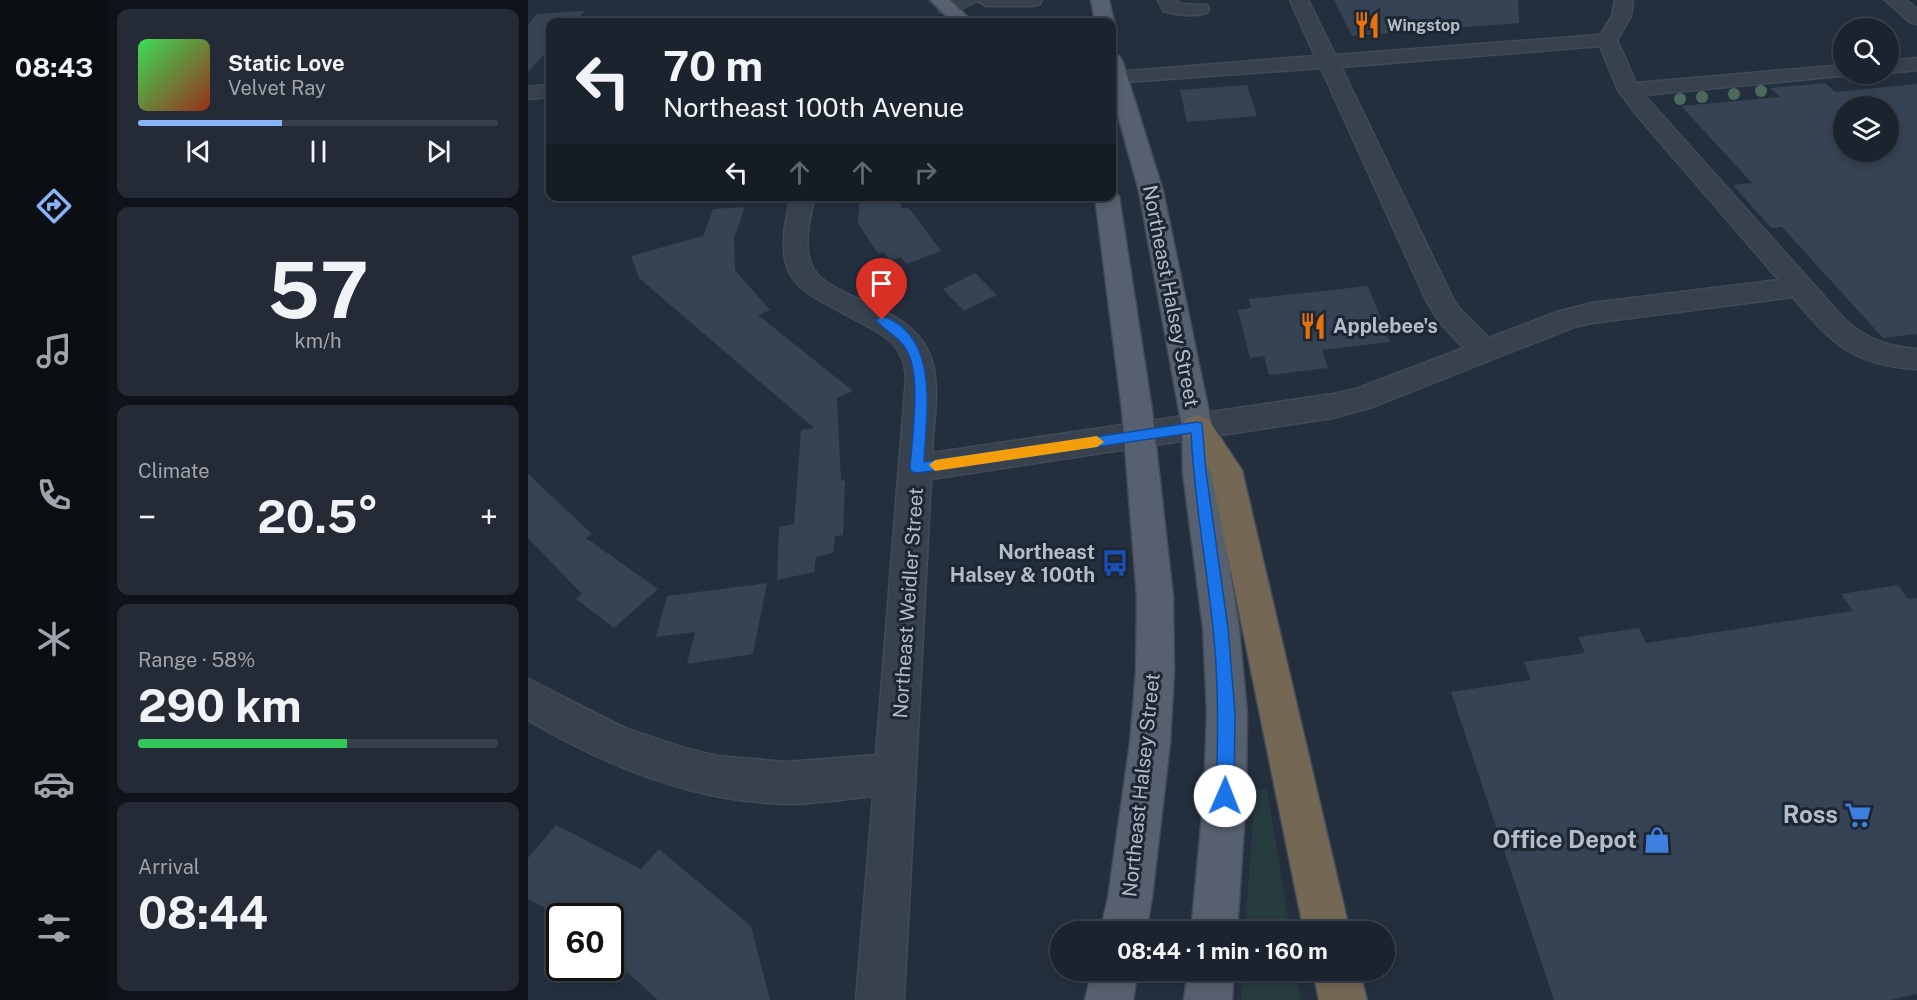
<!DOCTYPE html>
<meta charset="utf-8">
<style>
:root{--surface:#1b232e;--page:#242b36;--text:#f1f3f6;--muted:#a0a4aa;--line:#39404a;--accent:#8ab4f8}
body{margin:0;font-family:"Public Sans",sans-serif;background:var(--page);color:var(--text);height:100vh;display:flex;flex-direction:column;font-size:22px;white-space:nowrap}
*{box-sizing:border-box;margin:0}
p{font-size:20px;color:var(--muted)}
.icon{flex:none;width:33px;height:33px;fill:none;stroke:currentColor;stroke-width:2;stroke-linecap:round;stroke-linejoin:round}
.map{position:relative;flex:1;overflow:hidden}
.sheet{display:flex;flex-direction:column;gap:9px;padding:9px;background:#0f1319;width:420px}
.sheet>*{flex:none}
.banner{position:absolute;left:18px;top:18px;width:570px;height:183px;border-radius:12px;box-shadow:0 3px 9px #0003,0 0 0 2px var(--line);background:#1b232e;color:var(--text);overflow:hidden}
.fabs{position:absolute;left:1305px;top:18px;display:grid;gap:12px}
.fabs a{display:grid;place-items:center;width:66px;height:66px;border-radius:50%;background:var(--surface);box-shadow:0 3px 9px #0003,0 0 0 2px var(--line);font-size:30px}
.speed{position:absolute;left:18px;top:903px;display:flex;gap:12px;font-size:30px;font-weight:700;text-align:center}
.speed>*{display:grid;place-content:center;width:78px;height:78px;border-radius:50%;background:var(--surface);box-shadow:0 3px 9px #0003,0 0 0 2px var(--line);line-height:1}
.speed .limit{border:3px solid #111;border-radius:9px;background:#fff;color:#111}
.pin{position:absolute;display:grid;place-items:center;width:51px;height:51px;color:#fff;margin:-62px -26px;border-radius:50% 50% 50% 0;rotate:-45deg;box-shadow:0 0 6px #0007}
.pin .icon{rotate:45deg}
.me{position:absolute;width:66px;margin:-33px;rotate:1deg;stroke-linejoin:round;filter:drop-shadow(0 0 4px #0008)}
.turn{display:flex;align-items:center;gap:21px;height:126px;padding:0 18px;font-size:27px}
.turn .icon{width:78px;height:78px;stroke-width:2.5}
.turn b{display:block;font-size:42px;line-height:51px}
.lanes{display:flex;align-items:center;height:57px;padding:0 18px;background:#0003;justify-content:center;gap:30px;direction:ltr}
.lanes .off{opacity:.35}
.big{font-size:45px;font-weight:700;line-height:1.1}
.sheet .tile{flex:1;display:flex;flex-direction:column;justify-content:center;gap:9px;min-width:0;padding:0 21px;border-radius:12px;background:var(--page)}
.sheet .dial{align-items:center;gap:0}
.dial b{font-size:78px;line-height:1}
.song{display:flex;align-items:center;gap:18px}
.cover{width:72px;height:72px;border-radius:9px;background:linear-gradient(135deg,hsl(130 70% 55%),hsl(10 70% 35%))}
.played{height:6px;border-radius:3px;background:linear-gradient(90deg,var(--accent) 40%,var(--line) 40%)}
.keys{display:flex;justify-content:space-around;direction:ltr}
.heat{display:flex;justify-content:space-between;align-items:center;font-size:33px;direction:ltr}
.charge{height:9px;border-radius:4px;background:linear-gradient(90deg,#34c759 58%,var(--line) 0)}
.trip{position:absolute;left:522px;top:921px;width:345px;height:60px;border-radius:30px;background:var(--surface);box-shadow:0 3px 9px #0003,0 0 0 2px var(--line);font-weight:700;line-height:60px;text-align:center}
main{display:flex;flex:1;min-height:0}
.tabs{display:flex;flex-direction:column;width:108px;justify-content:space-around;align-items:center;background:#0b0e12;color:var(--muted)}
.tabs .icon{width:42px;height:42px}
.tabs .on{color:var(--accent)}
.tabs b{font-size:27px;color:var(--text)}
.map>svg:first-child{display:block}
.green{fill:#263c3f}
.building{fill:#364354;fill-rule:evenodd}
.lines{fill:none;stroke-linecap:round;stroke-linejoin:round}
.minor-casing{stroke:#414a57;stroke-width:3}
.major-casing{stroke:#414a57;stroke-width:3}
.highway-casing{stroke:#434c59;stroke-width:3}
.minor{fill:#38414e;fill-rule:evenodd}
.major{fill:#56606e;fill-rule:evenodd}
.highway{fill:#746855;fill-rule:evenodd}
.tree{fill:#4b6a5d}
.route{fill:#1a73e8;stroke:#114b97;stroke-width:1.5}
.slow{fill:#f59e0b}
.labels{text-anchor:middle;stroke-width:6;stroke-linejoin:round;paint-order:stroke}
.far-poi-label{font-size:16px;font-weight:bold;fill:#b4bcc9;stroke:#1d2633;text-anchor:start}
.street-label{font-size:20px;fill:#b4bcc9;stroke:#1d2633}
.poi-label{font-size:20px;font-weight:bold;fill:#b4bcc9;stroke:#1d2633;text-anchor:start}
.near-poi-label{font-size:24px;font-weight:bold;fill:#b4bcc9;stroke:#1d2633;text-anchor:end}
</style>
<main>
<nav class="tabs">
<b>08:43</b>
<svg class="icon on" aria-label="directions" viewBox="0 0 24 24"><path d="M12 3l9 9-9 9-9-9zM9 14v-3h6M13 9l2 2-2 2"/></svg>
<svg class="icon" aria-label="music" viewBox="0 0 24 24"><path d="M9 18V5l10-2v13"/><circle cx="6" cy="18" r="3"/><circle cx="16" cy="16" r="3"/></svg>
<svg class="icon" aria-label="phone" viewBox="0 0 24 24"><path d="M5 4h4l2 5-3 2q2 4 5 5l2-3 5 2v4C11 20 4 13 5 4z"/></svg>
<svg class="icon" aria-label="climate" viewBox="0 0 24 24"><path d="M12 3v18M4 7l16 10M4 17L20 7"/></svg>
<svg class="icon" aria-label="car" viewBox="0 0 24 24"><path d="M5 17H2v-5l4-1 3-4h7l3 4 3 1v5h-3M9 17h6M6 11h13"/><circle cx="7" cy="17" r="2"/><circle cx="17" cy="17" r="2"/></svg>
<svg class="icon" aria-label="filters" viewBox="0 0 24 24"><path d="M4 7h16M4 17h16"/><circle cx="9" cy="7" r="2"/><circle cx="15" cy="17" r="2"/></svg>
</nav>
<section class="sheet">
<div class="tile">
<div class="song"><i class="cover"></i><div><b>Static Love</b><p>Velvet Ray</p></div></div>
<div class="played"></div>
<div class="keys"><svg class="icon" aria-label="previous" viewBox="0 0 24 24"><path d="M18 5L8 12l10 7zM5 5v14"/></svg><svg class="icon" aria-label="pause" viewBox="0 0 24 24"><path d="M8 5v14M16 5v14"/></svg><svg class="icon" aria-label="next" viewBox="0 0 24 24"><path d="M6 5l10 7-10 7zM19 5v14"/></svg></div>
</div>
<div class="tile dial"><b>57</b><p>km/h</p></div>
<div class="tile"><p>Climate</p>
<div class="heat"><a>−</a><b class="big">20.5°</b><a>+</a></div>
</div>
<div class="tile"><p>Range · 58%</p><b class="big">290 km</b><div class="charge"></div></div>
<div class="tile"><p>Arrival</p><b class="big">08:44</b></div>
</section>
<div class="map">
<svg width="1389" height="1000" viewBox="0 0 1389 1000">
<rect width="100%" height="100%" fill="#242f3e"/>
<g class="green">
<path d="M739 789 762 931H717L727 790Z"/>
<path d="M715 971H768L773 1000H713Z"/>
</g>
<g class="building">
<path d="M806 0H990L991 23 824 36Z"/>
<path d="M57 11 46 22H22V48L0 72V25L8 14Z"/>
<path d="M1297 83 1307 92 1389 84V334L1355 338 1254 227 1243 228 1205 185 1224 183 1153 106 1252 97 1242 88ZM1316 106H1360V152H1316Z"/>
<path d="M719 85 729 116 659 122 652 90Z"/>
<path d="M332 196H373V208H381L413 251 379 264 373 257 362 261 356 252 350 254 330 223Z"/>
<path d="M217 207 206 238 207 270 242 310 230 315 325 391 309 398 313 481 317 480 315 535 307 536 305 553 288 557 286 572 249 580 251 527 266 524 273 430 286 428 111 278 103 256 175 236 185 209Z"/>
<path d="M447 273 469 295 436 311 415 289Z"/>
<path d="M840 286 862 342 794 350 800 368 741 375 736 356 722 358 710 310 723 308 721 299Z"/>
<path d="M0 474 64 534 58 538 130 589 86 628 48 599 54 594 0 538Z"/>
<path d="M239 583 225 654 159 664 167 632 128 637 139 596Z"/>
<path d="M1370 585 1380 599 1389 598V994L1361 1000H1026L923 692 1003 680 996 662 1057 653 1050 637 1111 628 1118 643 1325 611 1313 594Z"/>
<path d="M28 825 113 869 131 849 223 926 242 1000H130L82 957V916H32L0 899V858Z"/>
</g>
<g class="lines">
<defs>
<g id="minor">
<path d="M424 0H514L512 4 505 6H458L450 1 426 12H412L410 8 412 4Z"/>
<path d="M630 0H648L653 4 679 5 681 9 679 13C663 17 650 15 635 11Z"/>
<path d="M762 0H780L807 55 1072 35 1084 16 1087 0H1105L1103 16 1089 40 1108 83 1316 65V74H1325L1323 75 1116 95 1319 322C1341 340 1360 347 1389 349V369C1325 365 1304 344 1265 297L1064 323 1046 327 844 407 805 418 403 479 376 1000H328L345 796C316 799 287 804 258 804 166 802 78 766 0 720V679L99 729 156 748 189 756 258 762 348 755 378 378C377 371 377 362 373 356 368 344 354 334 343 328 273 288 240 290 263 196H287C282 217 275 243 283 264 297 300 379 302 401 353 414 382 405 422 404 453L805 394 828 389 936 348 911 322 898 300 793 68 584 83V73L587 72 787 56ZM1072 46 1090 90 1107 113 1251 280 1064 303 1029 312 961 338 931 308 925 299 813 67Z"/>
<path d="M1357 0H1378L1389 9V24L1382 22Z"/>
<path d="M1389 58V70L1360 73V61Z"/>
<path d="M22 85V97L0 99V87Z"/>
</g>
<g id="major">
<path d="M402 0H422L445 22H424Z"/>
<path d="M563 0H581L586 22 584 25V22H567Z"/>
<path d="M584 54 591 56 594 60 635 191 684 427 687 473 711 628 719 713 718 796 709 932H663L676 796 679 713 675 628 655 473 654 427 611 191 584 94Z"/>
<path d="M584 190 591 196 624 410 645 597 646 672 642 743 624 898 618 932H572L580 898 602 743 608 672 609 597 594 410 567 196H584Z"/>
<path d="M564 970H610L605 1000H557Z"/>
<path d="M660 970H706L704 1000H656Z"/>
</g>
<g id="highway">
<path d="M669 415 680 419 714 470 822 932H776L683 473 654 427 658 419Z"/>
<path d="M785 970H831L839 1000H791Z"/>
</g>
</defs>
<use href="#minor" class="minor-casing"/>
<use href="#major" class="major-casing"/>
<use href="#highway" class="highway-casing"/>
<use href="#minor" class="minor"/>
<use href="#major" class="major"/>
<use href="#highway" class="highway"/>
</g>
<g class="tree">
<circle cx="1233" cy="91" r="6"/>
<circle cx="1206" cy="94" r="6"/>
<circle cx="1174" cy="97" r="6"/>
<circle cx="1152" cy="99" r="6"/>
</g>
<path class="route" d="M354 316C413 335 398 415 396 462L669 422 674 423 678 472 700 628 707 713 706 796 703 802 697 805 691 802 688 796C690 740 691 684 685 628 678 562 666 498 663 433L389 473 384 472 382 468C384 438 393 378 380 353 372 336 357 332 348 320Z"/>
<path class="slow" d="M569 436 576 442 569 447 407 471 401 465 407 460Z"/>
<defs>
<symbol id="restaurant-bare" viewBox="-9 -9 18 18"><path d="M-5-6h1v4h1v-4h1v4h1v-4h1v5L-1.5 .5V6h-2V.5L-5-1ZM5-6V6H3V1.5H1.5Q1.5-4 5-6Z" fill="#e8710a" stroke="#1d2633" stroke-width="2.5" paint-order="stroke"/></symbol>
<symbol id="bus-bare" viewBox="-9 -9 18 18"><path d="M-5-6H5V4H4V6H2V4H-2V6H-4V4H-5ZM-3.5-4V0h7V-4ZM-3.5 1.2v1.5H-2V1.2ZM2 1.2v1.5H3.5V1.2Z" fill="#1a4fb4" stroke="#1d2633" stroke-width="2.5" paint-order="stroke"/></symbol>
<symbol id="supermarket-bare" viewBox="-9 -9 18 18"><path d="M-6-5.5h2.5l.6 2H6L4.5 2H-2.5L-4.4-4H-6ZM-1.5 3.2a1.3 1.3 0 1 0 .1 0ZM3 3.2a1.3 1.3 0 1 0 .1 0Z" fill="#3f7fe0" stroke="#1d2633" stroke-width="2.5" paint-order="stroke"/></symbol>
<symbol id="shop-bare" viewBox="-9 -9 18 18"><path d="M-5-2.5h2.3a2.7 3.5 0 0 1 5.4 0H5L5.5 6h-11ZM-1.5-2.5h3a1.5 2.3 0 0 0-3 0Z" fill="#3f7fe0" stroke="#1d2633" stroke-width="2.5" paint-order="stroke"/></symbol>
</defs>
<g fill-rule="evenodd">
<use href="#restaurant-bare" x="820" y="6" width="38" height="38"/>
<use href="#restaurant-bare" x="766" y="307" width="38" height="38"/>
<use href="#bus-bare" x="568" y="544" width="38" height="38"/>
<use href="#supermarket-bare" x="1311" y="796" width="38" height="38"/>
<use href="#shop-bare" x="1110" y="821" width="38" height="38"/>
</g>
<g class="labels">
<g class="far-poi-label">
<text x="859" y="31">Wingstop</text>
</g>
<g class="street-label">
<text transform="translate(643 296) rotate(79)" y="7">Northeast Halsey Street</text>
<text transform="translate(380 603) rotate(-86)" y="7">Northeast Weidler Street</text>
<text transform="translate(613 785) rotate(-84)" y="7">Northeast Halsey Street</text>
</g>
<g class="poi-label">
<text x="805" y="333">Applebee's</text>
<text x="567" y="559" text-anchor="end">Northeast<tspan x="567" dy="23">Halsey &amp; 100th</tspan></text>
</g>
<g class="near-poi-label">
<text x="1310" y="823">Ross</text>
<text x="1109" y="848">Office Depot</text>
</g>
</g>
</svg>
<div class="fabs">
<a><svg class="icon" aria-label="search" viewBox="0 0 24 24"><circle cx="10" cy="10" r="6"/><path d="M15 15l6 6"/></svg></a>
<a><svg class="icon" aria-label="layers" viewBox="0 0 24 24"><path d="M12 4l9 5-9 5-9-5zM3 14l9 5 9-5"/></svg></a>
</div>
<div class="speed"><div class="limit">60</div></div>
<div class="pin" style="left:354px;top:320px;background:#d93025"><svg class="icon" aria-label="arrive" viewBox="0 0 24 24"><path d="M6 21V4h12l-3 4 3 4H6"/></svg></div>
<svg class="me" style="left:697px;top:796px" viewBox="-20 -20 40 40"><circle r="19" fill="#fff"/><path d="M0-13L10 11 0 6-10 11z" fill="#1a73e8"/></svg>
<div class="trip">08:44 · 1 min · 160 m</div>
<div class="banner">
<div class="turn"><svg class="icon" aria-label="left" viewBox="0 0 24 24"><path d="M17 20v-9H6M10 6l-5 5 5 5"/></svg><div><b>70 m</b>Northeast 100th Avenue</div></div>
<div class="lanes"><svg class="icon" aria-label="left" viewBox="0 0 24 24"><path d="M17 20v-9H6M10 6l-5 5 5 5"/></svg><svg class="icon off" aria-label="ahead" viewBox="0 0 24 24"><path d="M12 20V5M6 11l6-6 6 6"/></svg><svg class="icon off" aria-label="ahead" viewBox="0 0 24 24"><path d="M12 20V5M6 11l6-6 6 6"/></svg><svg class="icon off" aria-label="right" viewBox="0 0 24 24"><path d="M7 20v-9h11M14 6l5 5-5 5"/></svg></div>
</div>
</div>
</main>
